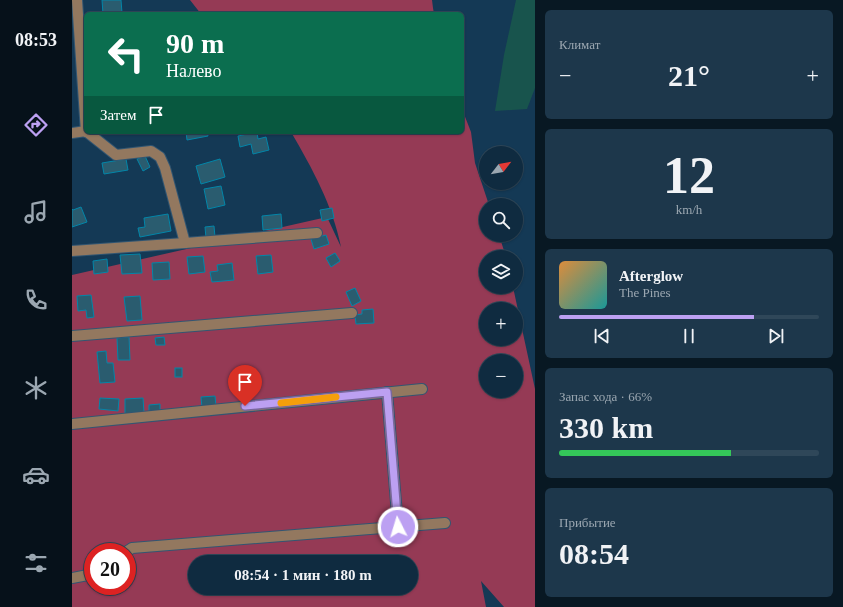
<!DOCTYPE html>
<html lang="ru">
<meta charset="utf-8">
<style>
:root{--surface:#0f2b40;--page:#1d374b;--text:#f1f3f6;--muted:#9ba7b1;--line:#2f4759;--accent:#bca0f2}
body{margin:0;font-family:Georgia,serif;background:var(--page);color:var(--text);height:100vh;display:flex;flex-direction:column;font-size:15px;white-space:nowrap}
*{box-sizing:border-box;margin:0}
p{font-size:13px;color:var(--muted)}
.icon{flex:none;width:22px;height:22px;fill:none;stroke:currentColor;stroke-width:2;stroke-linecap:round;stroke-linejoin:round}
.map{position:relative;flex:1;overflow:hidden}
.details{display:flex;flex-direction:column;gap:10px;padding:10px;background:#081823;width:308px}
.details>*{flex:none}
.top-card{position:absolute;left:12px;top:12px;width:380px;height:122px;border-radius:6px;box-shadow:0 1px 3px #0004,0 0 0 1px var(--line);background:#0b6e4f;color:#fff;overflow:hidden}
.needle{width:26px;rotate:59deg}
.tools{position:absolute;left:407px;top:146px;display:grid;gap:8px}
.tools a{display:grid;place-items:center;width:44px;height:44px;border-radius:50%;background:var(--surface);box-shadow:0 1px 3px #0004,0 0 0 1px var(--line);font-size:20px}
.speed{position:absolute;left:12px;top:543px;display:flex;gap:8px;font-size:20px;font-weight:700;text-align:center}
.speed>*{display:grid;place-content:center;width:52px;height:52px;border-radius:50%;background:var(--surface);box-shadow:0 1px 3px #0004,0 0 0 1px var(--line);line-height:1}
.speed .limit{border:6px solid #d22;background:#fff;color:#111}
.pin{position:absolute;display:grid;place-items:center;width:34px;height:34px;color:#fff;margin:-41px -17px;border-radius:50% 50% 50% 0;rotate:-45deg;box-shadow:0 0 4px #0007}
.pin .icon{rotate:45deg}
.me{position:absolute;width:44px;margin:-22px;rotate:355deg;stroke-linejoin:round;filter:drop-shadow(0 0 3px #0008)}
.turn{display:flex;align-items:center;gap:14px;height:84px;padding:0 16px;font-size:18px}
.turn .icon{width:52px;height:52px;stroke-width:2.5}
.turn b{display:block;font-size:28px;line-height:34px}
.then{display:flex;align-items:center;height:38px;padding:0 16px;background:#0003;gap:8px;font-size:15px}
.big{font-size:30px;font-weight:600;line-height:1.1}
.details .widget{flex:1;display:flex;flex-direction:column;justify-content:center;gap:6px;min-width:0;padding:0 14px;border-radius:6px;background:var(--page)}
.details .dial{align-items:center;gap:0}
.dial b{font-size:52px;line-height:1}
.song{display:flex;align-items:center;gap:12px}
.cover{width:48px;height:48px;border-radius:6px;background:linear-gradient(135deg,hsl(30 70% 55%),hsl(180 70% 35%))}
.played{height:4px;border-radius:2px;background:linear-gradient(90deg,var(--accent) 75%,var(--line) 75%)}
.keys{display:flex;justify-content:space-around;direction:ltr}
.heat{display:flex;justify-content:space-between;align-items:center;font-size:22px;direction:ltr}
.charge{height:6px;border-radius:3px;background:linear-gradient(90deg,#34c759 66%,var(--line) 0)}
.trip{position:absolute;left:116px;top:555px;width:230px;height:40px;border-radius:20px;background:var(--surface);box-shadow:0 1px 3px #0004,0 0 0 1px var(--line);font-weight:600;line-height:40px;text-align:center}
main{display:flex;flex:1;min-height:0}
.tab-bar{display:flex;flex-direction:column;width:72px;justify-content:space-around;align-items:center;background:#06111a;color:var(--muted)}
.tab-bar .icon{width:28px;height:28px}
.tab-bar .active{color:var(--accent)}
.tab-bar b{font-size:18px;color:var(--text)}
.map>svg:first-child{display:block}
.green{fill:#953a55;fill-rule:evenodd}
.water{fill:#18544d}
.building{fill:#2a5c6f;stroke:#0286a9}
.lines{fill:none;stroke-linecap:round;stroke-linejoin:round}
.minor-casing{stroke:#325672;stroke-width:12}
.minor{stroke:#93785f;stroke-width:10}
.route-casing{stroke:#7a689d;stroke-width:10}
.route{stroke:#bca0f2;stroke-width:7}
.slow{stroke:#f59e0b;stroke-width:7}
</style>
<main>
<nav class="tab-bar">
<b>08:53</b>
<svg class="icon active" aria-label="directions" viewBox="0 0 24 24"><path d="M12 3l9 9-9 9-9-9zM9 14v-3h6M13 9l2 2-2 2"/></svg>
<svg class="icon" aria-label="music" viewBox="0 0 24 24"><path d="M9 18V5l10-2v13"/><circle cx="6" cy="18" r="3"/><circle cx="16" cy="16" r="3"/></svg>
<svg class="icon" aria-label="phone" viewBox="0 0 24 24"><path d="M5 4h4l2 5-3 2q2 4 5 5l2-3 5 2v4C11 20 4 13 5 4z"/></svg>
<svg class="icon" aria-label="climate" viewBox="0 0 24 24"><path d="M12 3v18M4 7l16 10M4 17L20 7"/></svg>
<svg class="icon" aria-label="car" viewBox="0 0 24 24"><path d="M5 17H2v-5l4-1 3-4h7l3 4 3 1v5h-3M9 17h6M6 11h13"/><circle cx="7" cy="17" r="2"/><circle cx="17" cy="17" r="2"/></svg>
<svg class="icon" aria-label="filters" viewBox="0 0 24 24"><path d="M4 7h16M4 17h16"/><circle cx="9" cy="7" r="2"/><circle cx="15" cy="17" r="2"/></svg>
</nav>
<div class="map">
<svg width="463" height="607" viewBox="0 0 463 607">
<rect width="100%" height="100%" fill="#143955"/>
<g class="green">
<path d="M118 0H360L361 8 362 14H129Z"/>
<path d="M390 109 399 132 403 163 417 205H414V235H427L434 257H414V287H441L463 389V607H432L409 581 414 607H0V275L255 217 269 247C261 206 240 168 219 132H390ZM414 309H444V339H414ZM414 361H444V391H414ZM21 552H55V586H21ZM123 562H339V588H123Z"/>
</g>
<path class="water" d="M444 0H463V88L455 109 423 111 432 55Z"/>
<g class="building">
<path d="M30 0H49L50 13 31 14Z"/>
<path d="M114 132H135L136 136 115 140Z"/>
<path d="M185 132 186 139 194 137 197 150 181 154 179 144 168 147 166 136Z"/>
<path d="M73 156 78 167 71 171 65 159Z"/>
<path d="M54 159 56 170 32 174 30 163Z"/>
<path d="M148 159 153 177 129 184 124 166Z"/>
<path d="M149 186 153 205 136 209 132 189Z"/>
<path d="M9 207 15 222 0 227V209L1 210Z"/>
<path d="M260 208 262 218 250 221 248 210Z"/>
<path d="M96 214 99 231 68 237 66 228 73 227 72 218Z"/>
<path d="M209 214 210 228 191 230 190 216Z"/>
<path d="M142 226 143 237 134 238 133 227Z"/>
<path d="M254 235 257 244 242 249 239 239Z"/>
<path d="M263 253 268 261 259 267 254 258Z"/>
<path d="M68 254 70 273 50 274 48 255Z"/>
<path d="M199 255 201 272 186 274 184 256Z"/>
<path d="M131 256 133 272 117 274 115 257Z"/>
<path d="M35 259 36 272 22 274 21 261Z"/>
<path d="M97 262 98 279 81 280 80 263Z"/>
<path d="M160 263 162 280 140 282 138 272 146 271 145 265Z"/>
<path d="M283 288 289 301 280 306 274 292Z"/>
<path d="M19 295 22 317 15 318 14 310 6 311 5 296Z"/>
<path d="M68 296 70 320 55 321 52 297Z"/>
<path d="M301 309 302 323 284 324 283 315 290 314V310Z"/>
<path d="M57 337 58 360H46L45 338Z"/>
<path d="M92 337 93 345H84L83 338Z"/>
<path d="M34 351 35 363H41L43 382 28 383 25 352Z"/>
<rect x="103" y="368" width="7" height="9"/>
<path d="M143 396 144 407 130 408 129 397Z"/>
<path d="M28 398 47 399 46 411 27 409Z"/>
<path d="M71 398 72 413 53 414V399Z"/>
<path d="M88 404V412H77V405Z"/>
</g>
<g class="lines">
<defs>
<g id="minor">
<path d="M5 0 14 132"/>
<path d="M15 132 44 155 79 151 88 157 93 168 113 243"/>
<path d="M0 133 14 131"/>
<path d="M0 251 113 243 245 233"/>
<path d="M0 336 280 313"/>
<path d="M315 392 326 527"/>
<path d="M0 424 350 389"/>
<path d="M54 552 60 548 373 523"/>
<path d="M0 578 21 574"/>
</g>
</defs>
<use href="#minor" class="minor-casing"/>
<use href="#minor" class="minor"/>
</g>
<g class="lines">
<defs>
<path id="route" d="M173 406 315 392 326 527"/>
</defs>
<use href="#route" class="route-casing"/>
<use href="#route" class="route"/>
<path class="slow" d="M209 403 264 397"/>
</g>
</svg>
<div class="tools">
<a><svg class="needle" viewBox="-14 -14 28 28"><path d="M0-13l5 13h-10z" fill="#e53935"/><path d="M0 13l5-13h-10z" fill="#9ba7b1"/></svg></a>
<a><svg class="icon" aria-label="search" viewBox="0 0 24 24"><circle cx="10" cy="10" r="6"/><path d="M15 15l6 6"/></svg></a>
<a><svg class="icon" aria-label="layers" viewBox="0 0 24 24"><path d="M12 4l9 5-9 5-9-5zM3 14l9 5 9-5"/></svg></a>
<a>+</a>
<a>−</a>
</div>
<div class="speed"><div class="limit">20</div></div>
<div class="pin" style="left:173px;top:406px;background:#d93025"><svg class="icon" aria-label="arrive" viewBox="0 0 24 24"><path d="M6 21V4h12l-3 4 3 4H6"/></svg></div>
<svg class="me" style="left:326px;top:527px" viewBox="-20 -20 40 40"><circle r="17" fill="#bca0f2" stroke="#fff" stroke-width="3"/><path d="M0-11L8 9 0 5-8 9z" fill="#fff"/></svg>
<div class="trip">08:54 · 1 мин · 180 m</div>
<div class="top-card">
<div class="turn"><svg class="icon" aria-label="left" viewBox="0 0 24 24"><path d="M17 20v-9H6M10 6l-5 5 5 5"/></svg><div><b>90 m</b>Налево</div></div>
<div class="then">Затем<svg class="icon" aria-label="arrive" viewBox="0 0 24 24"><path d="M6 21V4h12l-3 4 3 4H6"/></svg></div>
</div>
</div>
<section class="details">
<div class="widget"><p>Климат</p>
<div class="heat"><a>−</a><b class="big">21°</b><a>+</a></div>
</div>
<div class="widget dial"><b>12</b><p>km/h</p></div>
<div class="widget">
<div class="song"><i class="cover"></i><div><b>Afterglow</b><p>The Pines</p></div></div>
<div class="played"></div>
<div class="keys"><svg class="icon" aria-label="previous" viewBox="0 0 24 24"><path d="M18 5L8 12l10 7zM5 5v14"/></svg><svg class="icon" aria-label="pause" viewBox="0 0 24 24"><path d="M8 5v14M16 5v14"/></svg><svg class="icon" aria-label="next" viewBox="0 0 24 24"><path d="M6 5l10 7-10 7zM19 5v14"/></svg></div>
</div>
<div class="widget"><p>Запас хода · 66%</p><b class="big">330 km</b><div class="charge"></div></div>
<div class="widget"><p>Прибытие</p><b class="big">08:54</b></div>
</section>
</main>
